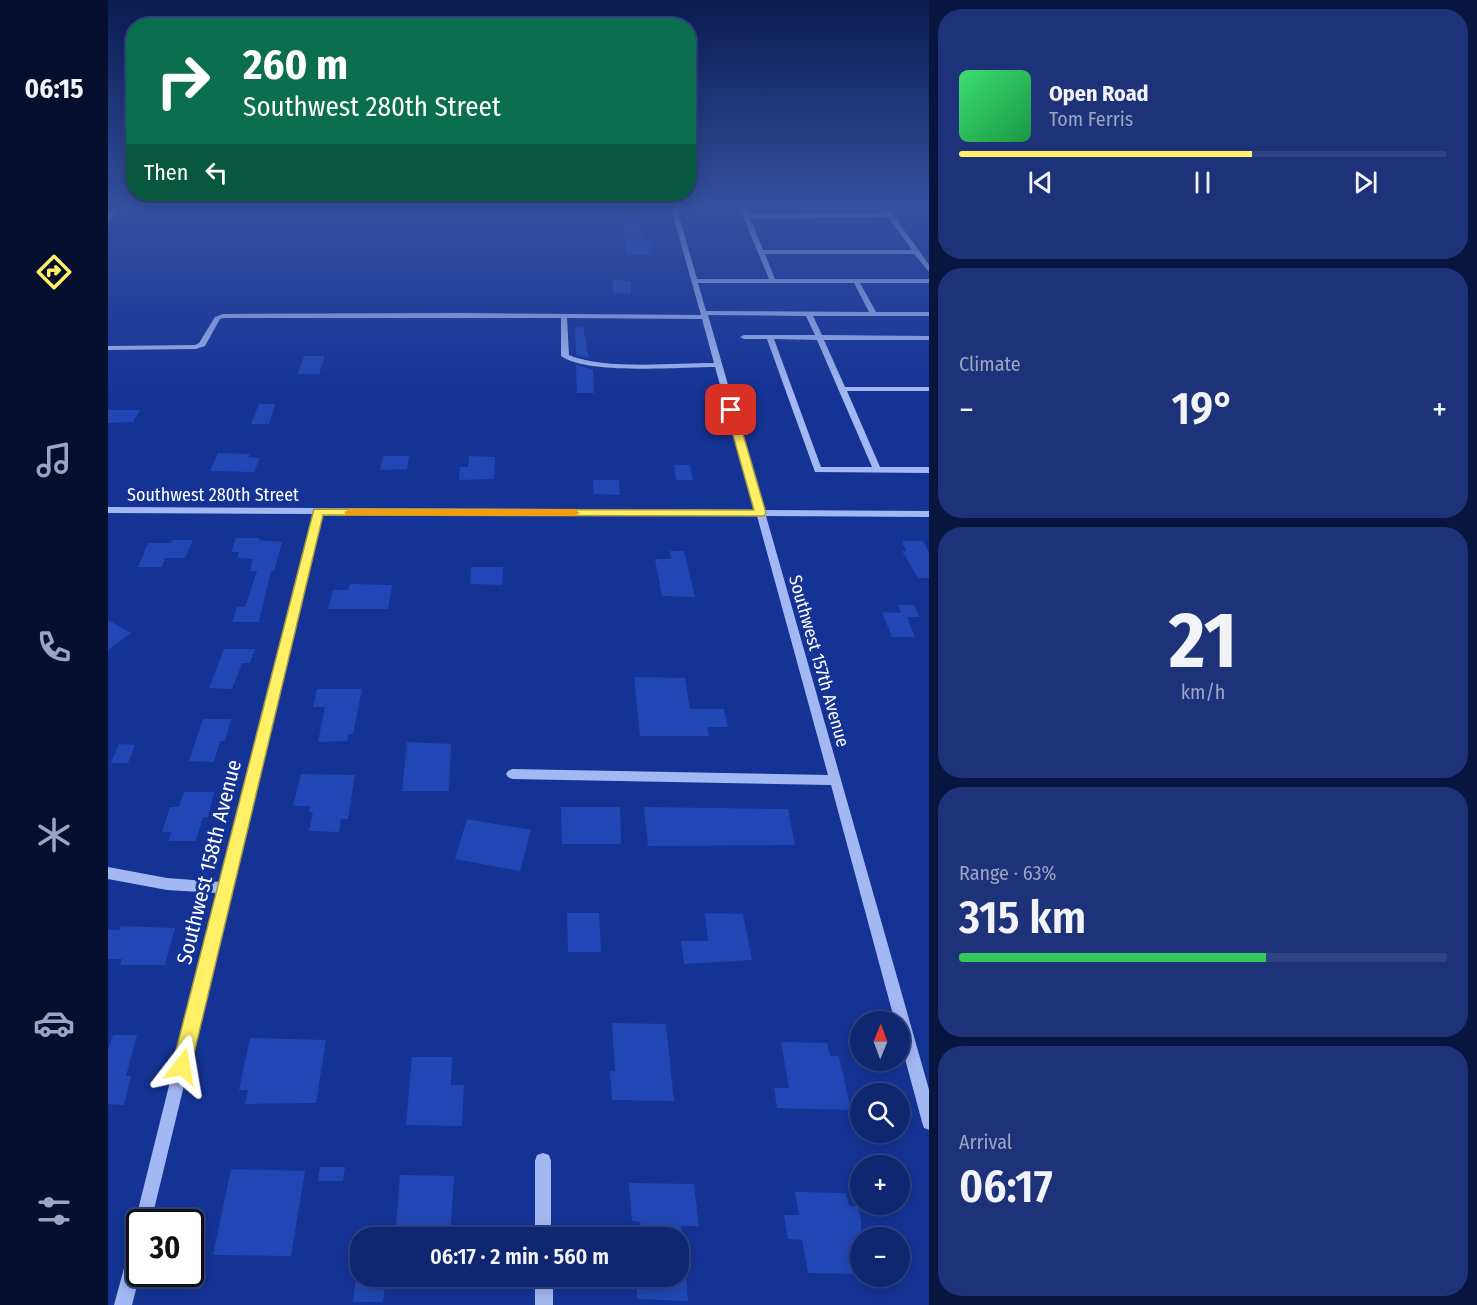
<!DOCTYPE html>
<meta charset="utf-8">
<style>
:root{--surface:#0f2670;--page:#1d3278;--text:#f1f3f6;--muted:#9ba5c3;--line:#2f4383;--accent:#fff065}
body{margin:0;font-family:"Fira Sans Condensed",sans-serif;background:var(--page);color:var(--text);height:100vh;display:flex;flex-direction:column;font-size:22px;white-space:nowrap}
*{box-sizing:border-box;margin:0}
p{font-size:20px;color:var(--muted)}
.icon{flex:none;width:33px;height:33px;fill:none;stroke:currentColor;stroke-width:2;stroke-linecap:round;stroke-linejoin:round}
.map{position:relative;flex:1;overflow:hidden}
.details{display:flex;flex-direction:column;gap:9px;padding:9px;background:#08153e;width:548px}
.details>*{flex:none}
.hud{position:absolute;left:18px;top:18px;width:570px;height:183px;border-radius:24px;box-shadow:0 3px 15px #0003,0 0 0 2px var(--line);background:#0b6e4f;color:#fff;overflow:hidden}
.needle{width:39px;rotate:1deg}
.tools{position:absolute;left:742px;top:1011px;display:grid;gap:12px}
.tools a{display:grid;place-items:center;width:60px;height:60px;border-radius:50%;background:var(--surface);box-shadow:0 3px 15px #0003,0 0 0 2px var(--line);font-size:30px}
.speed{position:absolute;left:18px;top:1209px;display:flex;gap:12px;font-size:30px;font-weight:700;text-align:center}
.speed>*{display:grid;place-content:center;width:78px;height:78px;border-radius:50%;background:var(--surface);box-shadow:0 3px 15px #0003,0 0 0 2px var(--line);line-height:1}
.speed .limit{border:3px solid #111;border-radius:9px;background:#fff;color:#111}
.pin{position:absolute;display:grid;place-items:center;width:51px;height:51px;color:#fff;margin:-26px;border-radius:12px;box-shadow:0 3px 9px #0006}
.me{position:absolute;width:66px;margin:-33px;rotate:14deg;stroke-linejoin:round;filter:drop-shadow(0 0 4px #0008)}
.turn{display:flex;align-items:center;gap:21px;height:126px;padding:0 18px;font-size:27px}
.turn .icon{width:78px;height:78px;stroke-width:2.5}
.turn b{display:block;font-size:42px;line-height:51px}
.then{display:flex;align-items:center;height:57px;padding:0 18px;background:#0003;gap:12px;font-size:22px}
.big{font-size:45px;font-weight:600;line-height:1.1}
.details .card{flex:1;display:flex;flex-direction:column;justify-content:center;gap:9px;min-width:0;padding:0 21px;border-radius:24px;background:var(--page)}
.details .dial{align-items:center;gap:0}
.dial b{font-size:78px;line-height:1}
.song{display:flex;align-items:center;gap:18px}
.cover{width:72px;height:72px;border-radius:9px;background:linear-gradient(135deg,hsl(140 70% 55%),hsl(140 70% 35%))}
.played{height:6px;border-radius:3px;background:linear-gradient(90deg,var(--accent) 60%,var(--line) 60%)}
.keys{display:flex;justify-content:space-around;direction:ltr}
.heat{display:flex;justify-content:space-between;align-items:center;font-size:33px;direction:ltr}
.charge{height:9px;border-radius:4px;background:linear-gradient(90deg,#34c759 63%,var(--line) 0)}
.trip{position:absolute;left:242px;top:1227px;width:339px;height:60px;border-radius:24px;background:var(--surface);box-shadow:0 3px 15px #0003,0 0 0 2px var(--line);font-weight:600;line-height:60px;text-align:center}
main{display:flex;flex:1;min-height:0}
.menu{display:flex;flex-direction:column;width:108px;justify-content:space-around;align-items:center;background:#060f2d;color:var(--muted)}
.menu .icon{width:42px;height:42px}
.menu .current{color:var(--accent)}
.menu b{font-size:27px;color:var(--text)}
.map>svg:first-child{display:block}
.building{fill:#2247b4}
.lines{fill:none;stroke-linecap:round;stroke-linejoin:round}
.minor{fill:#a3b8f2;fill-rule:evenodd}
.route{fill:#fff065;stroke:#a69c42;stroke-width:1.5}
.slow{fill:#f59e0b}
.labels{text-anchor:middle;stroke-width:6;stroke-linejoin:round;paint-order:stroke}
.street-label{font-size:18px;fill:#fff;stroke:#143395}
.near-street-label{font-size:21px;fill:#fff;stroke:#143395}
</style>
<main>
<nav class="menu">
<b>06:15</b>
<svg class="icon current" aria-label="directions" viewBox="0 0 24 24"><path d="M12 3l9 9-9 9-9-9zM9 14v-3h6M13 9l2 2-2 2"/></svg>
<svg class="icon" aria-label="music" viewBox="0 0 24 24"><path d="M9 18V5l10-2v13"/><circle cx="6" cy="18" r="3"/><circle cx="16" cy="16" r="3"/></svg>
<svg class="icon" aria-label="phone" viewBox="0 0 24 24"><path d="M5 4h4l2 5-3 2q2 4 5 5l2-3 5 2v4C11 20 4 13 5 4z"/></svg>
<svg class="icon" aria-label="climate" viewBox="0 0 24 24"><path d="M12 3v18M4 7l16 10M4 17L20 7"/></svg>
<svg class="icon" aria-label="car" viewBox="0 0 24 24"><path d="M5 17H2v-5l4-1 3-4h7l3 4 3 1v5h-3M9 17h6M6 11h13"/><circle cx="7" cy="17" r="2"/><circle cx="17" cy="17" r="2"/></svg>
<svg class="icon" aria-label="filters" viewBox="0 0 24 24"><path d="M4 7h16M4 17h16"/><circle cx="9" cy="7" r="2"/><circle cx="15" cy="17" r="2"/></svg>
</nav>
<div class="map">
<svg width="822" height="1305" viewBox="0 0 822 1305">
<rect width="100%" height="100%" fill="#143395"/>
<g class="building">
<path d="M514 217 530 219 537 242H543L545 255H519Z"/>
<path d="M505 280 523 281V294L505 293Z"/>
<path d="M475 327 481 358 468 355 467 328Z"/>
<path d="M196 356H217L211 374H190Z"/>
<path d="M468 365 485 370 486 393H469Z"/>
<path d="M151 404H167L161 424H143Z"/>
<path d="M0 410H32L25 422 0 423Z"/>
<path d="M110 453 142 454 140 457 152 458 146 472 102 471Z"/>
<path d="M275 456H301L299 469 272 470Z"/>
<path d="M361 456 387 457 386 479 351 480 352 467H360Z"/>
<path d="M566 465H582L585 480H568Z"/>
<path d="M485 480H511L512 495 486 494Z"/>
<path d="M128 538H151V540L174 542 166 571H163L151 622H124L129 607H137L149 571H142L145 559 129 558 131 552H123Z"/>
<path d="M64 540H85L77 558H57L54 567H30L40 543H63Z"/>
<path d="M794 541H815L822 555V578H810L794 551H798Z"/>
<path d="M562 551H576L587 597 554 596 547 559H563Z"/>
<path d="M363 567H395L394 585 362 584Z"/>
<path d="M242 584 284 585 280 609H220L225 590H240Z"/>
<path d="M790 605H806L811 617H799L807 637H784L774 612 793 613Z"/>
<path d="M0 620 23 633 0 650Z"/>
<path d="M116 649H147L142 663H134L124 689 101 688Z"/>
<path d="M526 677 577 678 582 709H616L620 727H599L601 736H532Z"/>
<path d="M209 689H254L245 734H240L239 741 210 742 217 707H205Z"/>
<path d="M95 719H123L117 741H112L106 762 81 761Z"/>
<path d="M299 742 343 744 341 791H294Z"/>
<path d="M11 744 27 745 20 763H3Z"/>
<path d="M193 774 247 775 240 819H233L231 832 201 831 205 812H201L203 806H185Z"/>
<path d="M76 792H106L100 817H95L88 841H61L63 832H54L62 807H71Z"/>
<path d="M453 807H512L513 844H454Z"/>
<path d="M536 807 680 809 687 845 540 846Z"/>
<path d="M359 819 423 830 412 871 347 859Z"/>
<path d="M459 913H491L493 952H460Z"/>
<path d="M597 913 635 914 644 960 576 964 573 941H600Z"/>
<path d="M13 926 67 928 57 965H12L14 959H0V930H11Z"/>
<path d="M504 1023 558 1024 566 1101 504 1100 502 1071H507Z"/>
<path d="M5 1035H29L18 1076H23L16 1105 0 1104V1050Z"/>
<path d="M142 1038 218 1040 208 1103 137 1104 140 1090H131Z"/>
<path d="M673 1042 719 1043 722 1056H731L743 1110 669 1108 666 1088H681Z"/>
<path d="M304 1057H344L343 1085H356L354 1126 298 1125Z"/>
<path d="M212 1167H237L235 1181H210Z"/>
<path d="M123 1169 197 1171 183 1256 105 1255Z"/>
<path d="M292 1175 346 1176 342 1238H287Z"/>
<path d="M521 1183 586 1184 591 1226H573L574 1238H533L532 1222 524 1221Z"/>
<path d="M687 1192 738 1193 741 1206H750L753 1220V1274L700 1273 694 1240 680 1239 676 1215H691Z"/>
<path d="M248 1276H278L275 1302H245Z"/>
<path d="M528 1276H578L580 1301 529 1299Z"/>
</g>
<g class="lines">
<g class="minor">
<path d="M5 209H11L0 221V215Z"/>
<path d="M563 209H569L589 279H661L632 209H638L640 214 778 213 775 209H781L822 266V273L806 254H657L667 279H822V283H752L768 312H822V316H705L714 335 822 336V340H716L737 387H822V391H739L772 467H822V473L707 472 659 339H636L632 337 636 335H707L698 316 600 315 656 510 822 511V517L658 516 822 1093V1130L816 1128 814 1122 792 1040V1022H787L723 785 404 779 400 777 398 774 400 771 404 769 720 775 649 516 214 514 43 1222H32V1229L29 1228 27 1222 109 893 59 890 0 879V867L59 878 112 882 205 514 0 513V507L647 510 607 367C573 367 479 375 453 356V318H116L112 319 97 346 88 349 0 350V346L87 345 91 343 107 317 115 314 355 313 593 315ZM780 217 804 250H655L642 218ZM590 283H746L761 312 598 311ZM459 318 594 319 606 363C566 363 496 370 461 355ZM666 339 709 340 764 467H713Z"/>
<path d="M435 1153 441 1155 443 1161V1238H427V1161L429 1155Z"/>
<path d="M32 1231V1274L24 1305H6L24 1239 26 1233Z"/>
<rect x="427" y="1276" width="18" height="29"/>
</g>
</g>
<linearGradient id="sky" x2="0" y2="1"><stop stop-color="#0b1c52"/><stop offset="0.53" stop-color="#3450a0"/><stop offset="1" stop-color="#3450a0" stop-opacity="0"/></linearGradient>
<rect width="822" height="392" fill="url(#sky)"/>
<path class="route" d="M623 406 628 410 658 513 656 516 215 515 83 1066 81 1073 74 1076 67 1073 64 1066 206 509 646 510 618 410Z"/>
<path class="slow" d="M242 509H466L472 513 466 516 238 515 236 512Z"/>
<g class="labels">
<g class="street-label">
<text x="105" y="501">Southwest 280th Street</text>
<text transform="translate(711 661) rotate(74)" y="6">Southwest 157th Avenue</text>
</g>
<g class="near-street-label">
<text transform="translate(101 862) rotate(-76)" y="7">Southwest 158th Avenue</text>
</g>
</g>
</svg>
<div class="tools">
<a><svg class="needle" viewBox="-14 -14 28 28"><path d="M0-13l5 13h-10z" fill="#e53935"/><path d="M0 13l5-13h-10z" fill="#9ba5c3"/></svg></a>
<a><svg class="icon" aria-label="search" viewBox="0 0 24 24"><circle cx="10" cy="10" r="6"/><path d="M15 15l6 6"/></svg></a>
<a>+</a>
<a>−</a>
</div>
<div class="speed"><div class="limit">30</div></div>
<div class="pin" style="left:623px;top:410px;background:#d93025"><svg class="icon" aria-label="arrive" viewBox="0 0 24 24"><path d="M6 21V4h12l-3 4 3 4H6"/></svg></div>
<svg class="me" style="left:74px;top:1066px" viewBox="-20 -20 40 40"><path d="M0-17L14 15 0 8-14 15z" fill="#fff065" stroke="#fff" stroke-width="4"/></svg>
<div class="trip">06:17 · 2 min · 560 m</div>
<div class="hud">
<div class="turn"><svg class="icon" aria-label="right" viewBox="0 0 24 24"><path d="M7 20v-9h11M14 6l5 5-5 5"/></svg><div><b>260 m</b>Southwest 280th Street</div></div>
<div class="then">Then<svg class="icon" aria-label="left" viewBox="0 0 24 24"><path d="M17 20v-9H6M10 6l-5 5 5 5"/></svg></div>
</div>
</div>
<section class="details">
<div class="card">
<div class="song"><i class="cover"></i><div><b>Open Road</b><p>Tom Ferris</p></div></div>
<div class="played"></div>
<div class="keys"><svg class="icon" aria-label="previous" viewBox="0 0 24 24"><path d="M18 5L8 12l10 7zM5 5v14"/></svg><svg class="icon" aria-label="pause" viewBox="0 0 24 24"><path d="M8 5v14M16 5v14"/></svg><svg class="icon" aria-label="next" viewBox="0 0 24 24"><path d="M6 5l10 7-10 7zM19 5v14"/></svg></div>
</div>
<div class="card"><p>Climate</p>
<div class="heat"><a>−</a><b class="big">19°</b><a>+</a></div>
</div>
<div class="card dial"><b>21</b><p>km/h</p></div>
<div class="card"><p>Range · 63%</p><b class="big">315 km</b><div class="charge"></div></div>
<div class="card"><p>Arrival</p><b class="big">06:17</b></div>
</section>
</main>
